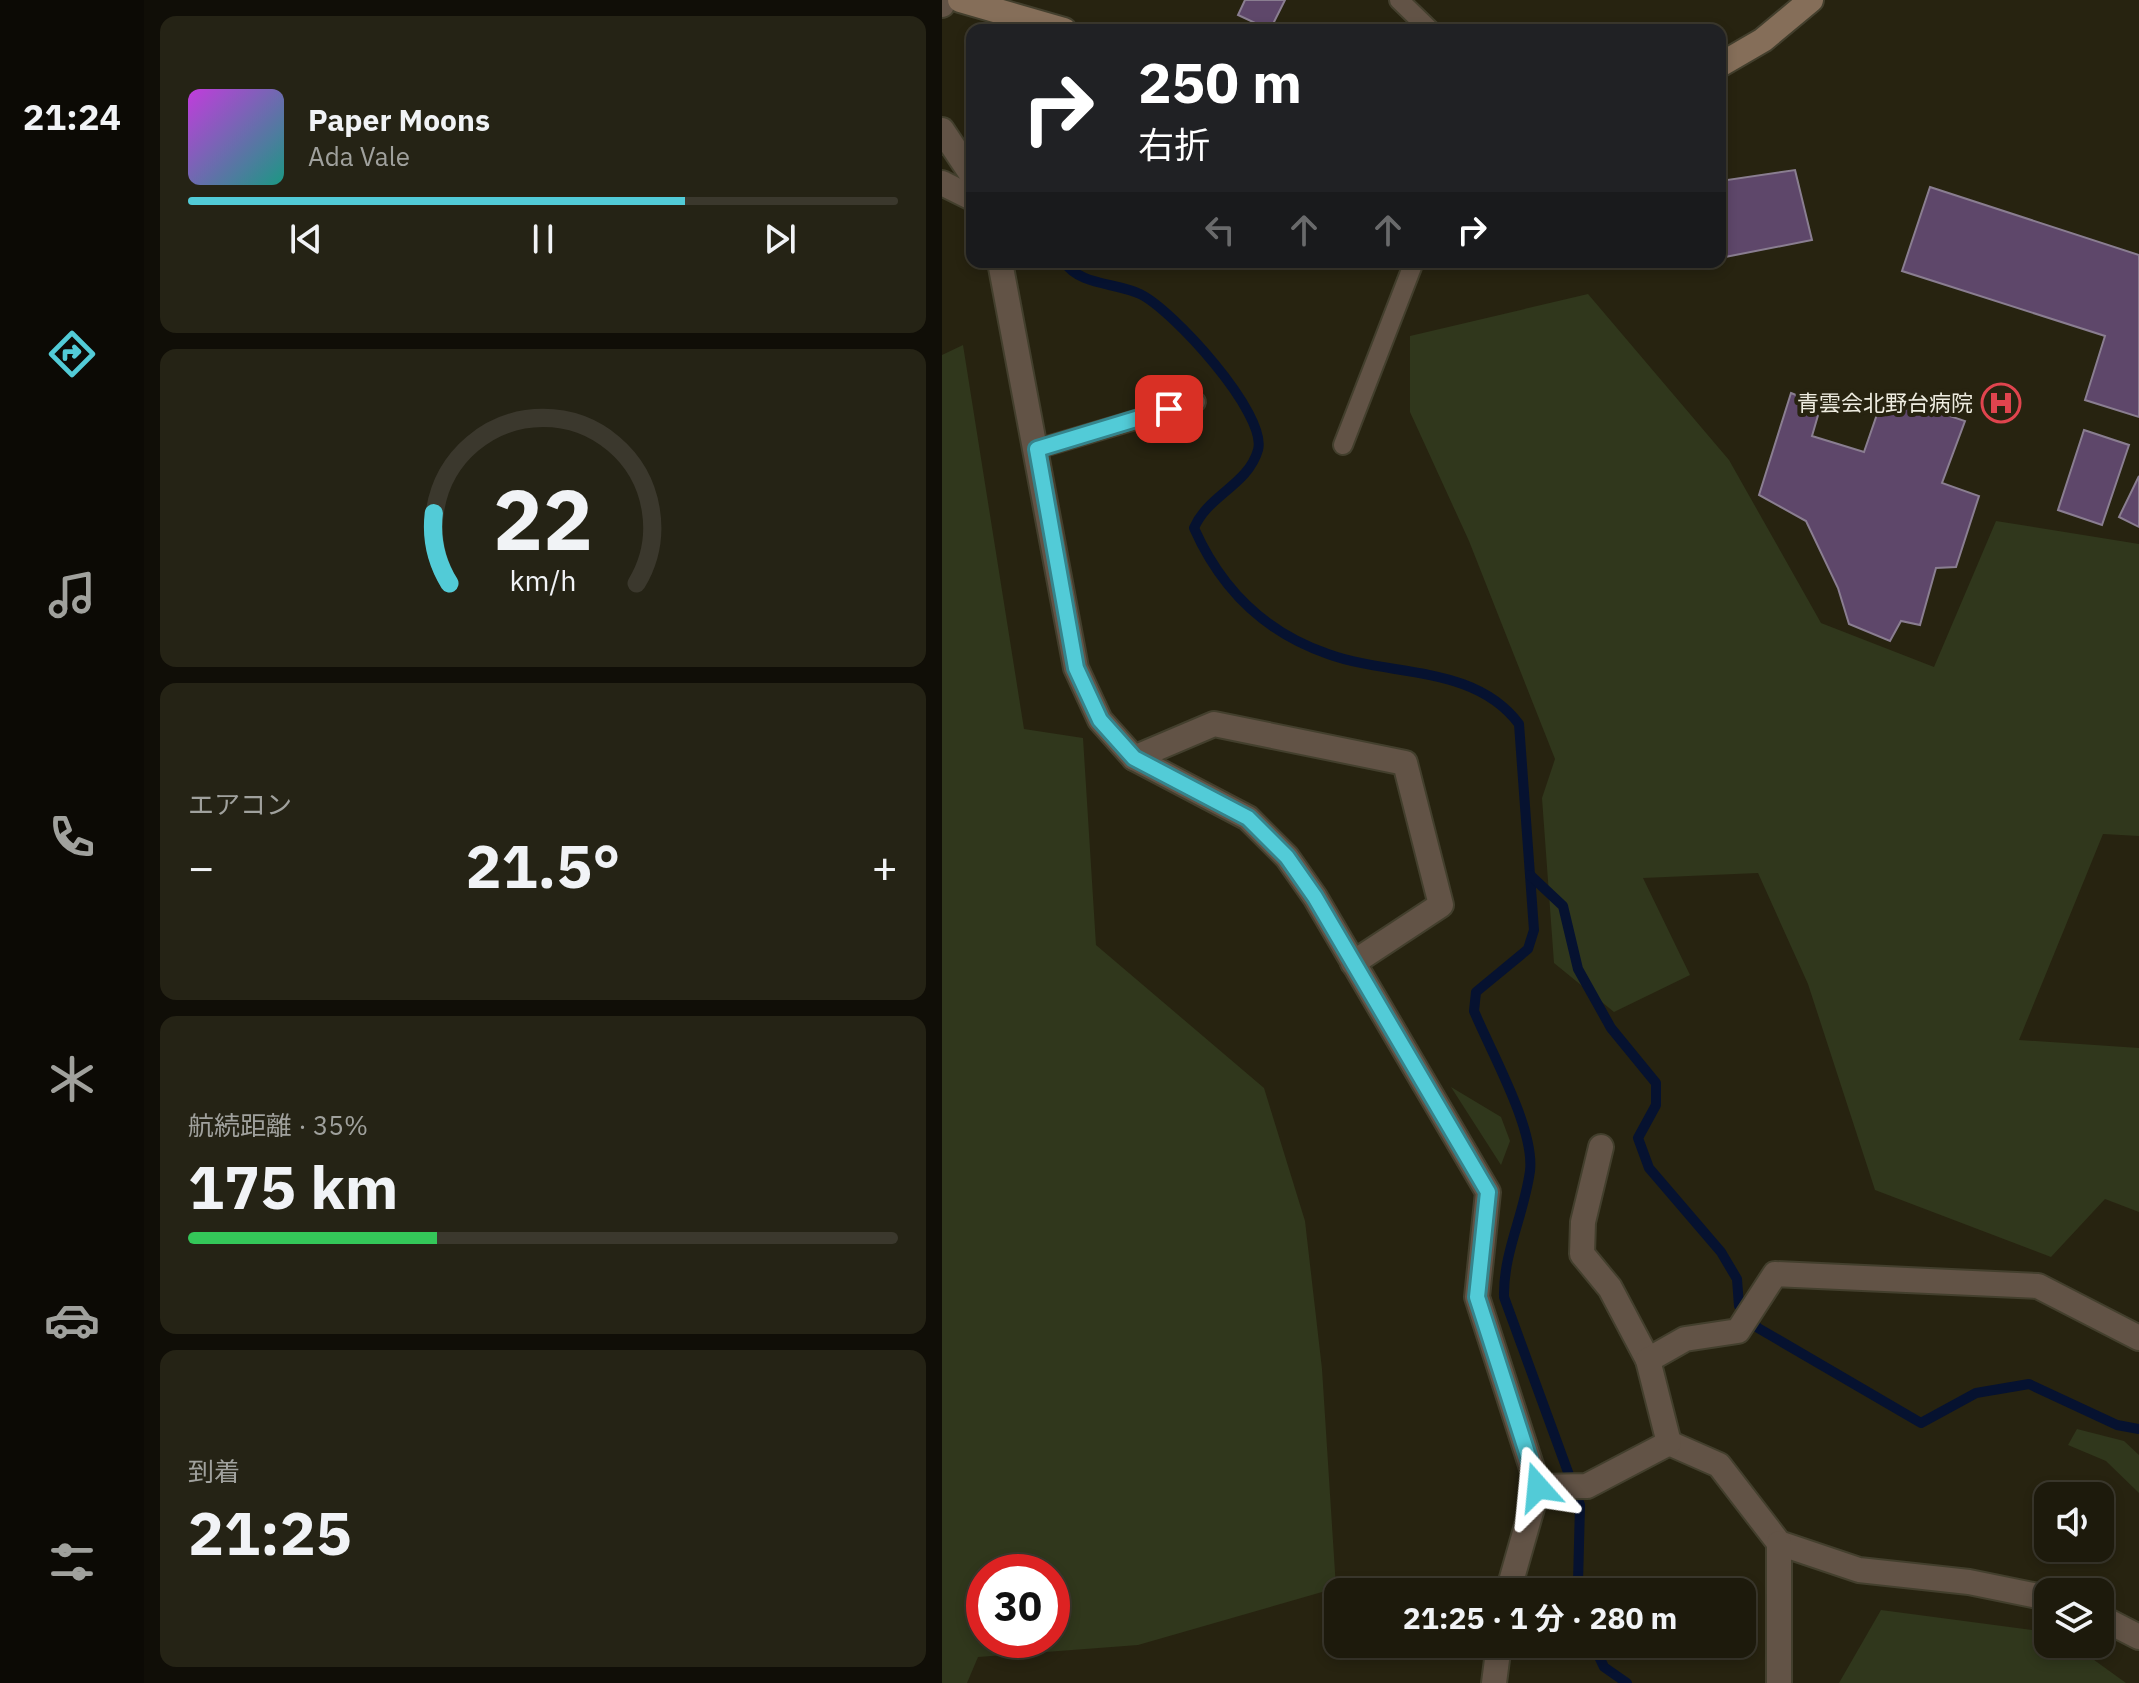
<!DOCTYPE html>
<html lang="ja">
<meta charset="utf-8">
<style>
:root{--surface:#1d1a0c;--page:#252315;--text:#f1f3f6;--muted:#a0a19d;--line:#3b382d;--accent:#52cbd7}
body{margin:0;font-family:"IBM Plex Sans","Noto Sans JP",sans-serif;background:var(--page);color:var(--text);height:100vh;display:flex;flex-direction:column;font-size:30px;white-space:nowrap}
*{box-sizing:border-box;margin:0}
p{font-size:26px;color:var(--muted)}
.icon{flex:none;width:44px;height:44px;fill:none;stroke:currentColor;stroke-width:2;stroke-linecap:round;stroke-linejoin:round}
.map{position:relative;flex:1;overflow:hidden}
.details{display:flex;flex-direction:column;gap:16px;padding:16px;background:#100e07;width:798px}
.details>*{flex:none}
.guide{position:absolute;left:24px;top:24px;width:760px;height:244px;border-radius:16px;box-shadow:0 4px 12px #0003,0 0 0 2px var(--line);background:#202124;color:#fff;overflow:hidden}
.tools{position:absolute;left:1092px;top:1482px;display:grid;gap:16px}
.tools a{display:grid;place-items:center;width:80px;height:80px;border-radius:16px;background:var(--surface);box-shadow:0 4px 12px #0003,0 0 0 2px var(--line);font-size:40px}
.speed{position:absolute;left:24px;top:1554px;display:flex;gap:16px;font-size:40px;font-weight:700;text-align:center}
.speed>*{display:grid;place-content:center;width:104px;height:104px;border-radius:50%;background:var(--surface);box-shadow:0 4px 12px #0003,0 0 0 2px var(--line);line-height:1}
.speed .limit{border:12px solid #d22;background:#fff;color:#111}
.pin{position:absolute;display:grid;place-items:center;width:68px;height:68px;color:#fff;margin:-34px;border-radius:16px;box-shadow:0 4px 12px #0006}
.me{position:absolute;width:88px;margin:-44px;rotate:342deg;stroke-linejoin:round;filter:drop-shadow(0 0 6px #0008)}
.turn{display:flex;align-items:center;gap:28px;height:168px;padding:0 40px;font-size:36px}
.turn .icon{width:104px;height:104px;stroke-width:2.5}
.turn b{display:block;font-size:56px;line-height:68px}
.lanes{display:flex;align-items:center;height:76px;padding:0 40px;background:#0003;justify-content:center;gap:40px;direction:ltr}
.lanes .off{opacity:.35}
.big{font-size:60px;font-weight:700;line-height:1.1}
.details .card{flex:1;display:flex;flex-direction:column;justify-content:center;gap:12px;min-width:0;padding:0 28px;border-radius:16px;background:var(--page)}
.details .dial{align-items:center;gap:0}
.dial svg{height:208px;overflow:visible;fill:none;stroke:var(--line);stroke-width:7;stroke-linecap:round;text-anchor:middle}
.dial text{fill:var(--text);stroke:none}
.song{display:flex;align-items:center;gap:24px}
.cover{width:96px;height:96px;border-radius:12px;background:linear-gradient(135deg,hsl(290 70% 55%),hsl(170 70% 35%))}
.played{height:8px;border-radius:4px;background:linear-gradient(90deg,var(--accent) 70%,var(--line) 70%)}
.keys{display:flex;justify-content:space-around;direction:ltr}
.heat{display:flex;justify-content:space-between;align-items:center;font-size:44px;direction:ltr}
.charge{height:12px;border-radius:6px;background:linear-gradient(90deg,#34c759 35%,var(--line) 0)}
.trip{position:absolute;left:382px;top:1578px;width:432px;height:80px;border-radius:16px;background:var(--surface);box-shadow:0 4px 12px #0003,0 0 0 2px var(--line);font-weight:700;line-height:80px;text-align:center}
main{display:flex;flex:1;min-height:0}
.tabs{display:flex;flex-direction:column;width:144px;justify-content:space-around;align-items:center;background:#0c0a05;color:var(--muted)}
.tabs .icon{width:56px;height:56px}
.tabs .active{color:var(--accent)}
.tabs b{font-size:36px;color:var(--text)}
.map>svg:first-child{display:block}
.green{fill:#30371c;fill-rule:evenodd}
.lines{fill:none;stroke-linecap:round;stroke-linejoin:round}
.stream{stroke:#061230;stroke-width:10}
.building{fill:#5e476a;stroke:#8a7e91;stroke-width:2}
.lane-casing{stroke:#433f2d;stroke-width:22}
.street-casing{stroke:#433f2d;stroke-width:28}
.secondary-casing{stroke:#433f2d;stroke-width:28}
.lane{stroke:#625346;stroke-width:18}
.street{stroke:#625346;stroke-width:24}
.secondary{stroke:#856e59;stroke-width:24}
.route-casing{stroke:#35848c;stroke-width:20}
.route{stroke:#52cbd7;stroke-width:14}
.labels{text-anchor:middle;stroke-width:8;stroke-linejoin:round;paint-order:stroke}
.poi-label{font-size:22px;fill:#eeece0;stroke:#272310;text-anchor:end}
</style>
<main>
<nav class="tabs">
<b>21:24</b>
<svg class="icon active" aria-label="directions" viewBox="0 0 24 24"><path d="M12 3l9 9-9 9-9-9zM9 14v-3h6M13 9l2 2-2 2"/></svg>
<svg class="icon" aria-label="music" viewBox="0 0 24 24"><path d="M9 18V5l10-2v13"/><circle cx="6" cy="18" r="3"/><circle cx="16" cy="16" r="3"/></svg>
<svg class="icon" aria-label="phone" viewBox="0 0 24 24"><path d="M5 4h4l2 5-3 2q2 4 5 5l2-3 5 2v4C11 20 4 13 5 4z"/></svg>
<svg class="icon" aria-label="climate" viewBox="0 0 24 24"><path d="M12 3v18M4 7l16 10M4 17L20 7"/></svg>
<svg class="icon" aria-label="car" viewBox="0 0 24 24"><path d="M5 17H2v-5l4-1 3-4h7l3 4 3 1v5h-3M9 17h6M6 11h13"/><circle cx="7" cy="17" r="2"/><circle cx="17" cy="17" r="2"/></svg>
<svg class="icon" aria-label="filters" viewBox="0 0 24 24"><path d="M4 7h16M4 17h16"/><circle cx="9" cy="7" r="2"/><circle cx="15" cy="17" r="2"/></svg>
</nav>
<section class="details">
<div class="card">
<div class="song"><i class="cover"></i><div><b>Paper Moons</b><p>Ada Vale</p></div></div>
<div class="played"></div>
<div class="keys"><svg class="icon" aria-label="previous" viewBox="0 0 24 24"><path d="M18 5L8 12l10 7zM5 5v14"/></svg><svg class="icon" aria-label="pause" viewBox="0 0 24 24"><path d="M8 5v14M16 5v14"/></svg><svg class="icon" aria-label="next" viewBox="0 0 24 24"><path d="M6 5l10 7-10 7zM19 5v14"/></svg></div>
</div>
<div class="card dial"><svg viewBox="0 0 100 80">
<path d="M14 69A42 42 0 1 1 86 69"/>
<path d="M14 69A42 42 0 0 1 8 42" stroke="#52cbd7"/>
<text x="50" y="56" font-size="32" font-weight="700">22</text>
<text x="50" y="72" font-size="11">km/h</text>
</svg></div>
<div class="card"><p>エアコン</p>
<div class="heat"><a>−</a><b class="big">21.5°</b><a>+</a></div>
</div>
<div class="card"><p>航続距離 · 35%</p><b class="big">175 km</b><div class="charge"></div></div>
<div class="card"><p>到着</p><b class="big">21:25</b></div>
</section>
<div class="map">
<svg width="1197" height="1683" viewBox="0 0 1197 1683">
<rect width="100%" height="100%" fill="#272310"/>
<g class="green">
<path d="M646 294 787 460 879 623 992 667 1054 521 1197 544V836L1161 834 1077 1040 1197 1048V1212L1163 1199 1109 1257 933 1190 866 984 816 873 701 878 748 975 672 1012 612 963 600 798 613 759 527 541 468 412V336Z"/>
<path d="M21 345 82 729 141 738 154 945 322 1088 363 1221 380 1369 394 1588 196 1645 36 1657 25 1683H0V355ZM110 1572V1640H42V1572Z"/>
<path d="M509 1087 559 1117 568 1141 559 1165Z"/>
<path d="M1135 1429 1182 1441 1197 1455V1493L1164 1461 1126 1445Z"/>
<path d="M939 1610 1106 1632V1644H1130L1184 1683H897Z"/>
</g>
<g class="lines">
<g class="stream">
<path d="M122 262C139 286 172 282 198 294 230 309 326 414 316 450 306 485 266 495 252 528 279 589 322 632 386 654 449 677 532 664 577 724L592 930 586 949 534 992 532 1011C549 1052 593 1129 588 1171 582 1215 561 1253 562 1297L638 1505 636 1583 641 1592"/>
<path d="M588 875 621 906 636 969 669 1028 714 1083V1105L696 1138 707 1168 779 1252 795 1279 797 1306 816 1328 979 1423 1034 1393 1087 1384 1175 1425 1197 1429"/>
<path d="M651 1644 662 1667 685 1683"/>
</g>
</g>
<g class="building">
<path d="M303 0H343L328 30 296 15Z"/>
<path d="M853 170 870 240 778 258V181Z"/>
<path d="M988 187 1197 255V417L1143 400 1163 336 960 271Z"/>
<path d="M326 262H387V266L326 267Z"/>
<path d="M849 393 879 405 870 436 922 452 942 394 1023 421 1000 483 1037 496 1014 567 994 568 978 625 959 621 948 641 907 624 896 588 864 521 817 495Z"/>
<path d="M1142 430 1187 445 1160 525 1116 510Z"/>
<path d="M1197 476V527L1177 517Z"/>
</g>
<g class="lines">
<defs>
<g id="lane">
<path d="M457 0 488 30"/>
<path d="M401 445 472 262"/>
<path d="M95 449 254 402"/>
</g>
<g id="street">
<path d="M0 5 2 0"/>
<path d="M0 130 30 175"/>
<path d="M0 183 30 198"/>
<path d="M58 262 134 668 158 720 192 758 306 818 345 857 373 897 546 1192 535 1297 596 1487 566 1592"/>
<path d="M192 758 272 724 463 763 499 905 411 963"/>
<path d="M659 1147 641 1222 640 1254 668 1288 706 1360"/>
<path d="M727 1443 777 1465 837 1543 917 1570 1027 1582 1106 1598"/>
<path d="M596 1487 645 1486 727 1443 706 1360 743 1339 796 1331 833 1274 1096 1286 1197 1338"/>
<path d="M837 1543V1683"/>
<path d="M1158 1617 1197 1637"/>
<path d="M552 1683 557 1644"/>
</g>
<g id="secondary">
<path d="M18 0 122 30"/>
<path d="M778 65 821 40 869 0"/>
</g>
</defs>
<use href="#lane" class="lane-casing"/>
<use href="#street" class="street-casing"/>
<use href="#secondary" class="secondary-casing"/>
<use href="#lane" class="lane"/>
<use href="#street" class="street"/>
<use href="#secondary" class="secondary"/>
</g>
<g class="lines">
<defs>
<path id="route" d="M227 409 95 449 134 668 158 720 192 758 306 818 345 857 373 897 546 1192 535 1297 596 1487"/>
</defs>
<use href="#route" class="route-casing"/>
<use href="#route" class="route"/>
</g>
<defs>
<symbol id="hospital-ring" viewBox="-11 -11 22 22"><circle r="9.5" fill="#272310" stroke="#e0444e" stroke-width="1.5"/><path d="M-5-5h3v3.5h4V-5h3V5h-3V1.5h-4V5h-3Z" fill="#e0444e"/></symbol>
</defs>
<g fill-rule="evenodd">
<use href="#hospital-ring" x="1037" y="381" width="44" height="44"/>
</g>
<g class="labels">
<g class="poi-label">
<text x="1031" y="411">青雲会北野台病院</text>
</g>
</g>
</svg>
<div class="tools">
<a><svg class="icon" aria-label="sound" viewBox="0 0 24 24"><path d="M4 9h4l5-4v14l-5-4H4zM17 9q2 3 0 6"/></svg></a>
<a><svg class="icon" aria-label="layers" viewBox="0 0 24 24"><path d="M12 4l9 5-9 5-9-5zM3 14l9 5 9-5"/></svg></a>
</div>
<div class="speed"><div class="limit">30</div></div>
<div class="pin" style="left:227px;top:409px;background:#d93025"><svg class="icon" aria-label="arrive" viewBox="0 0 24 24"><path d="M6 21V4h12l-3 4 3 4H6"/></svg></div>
<svg class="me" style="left:596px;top:1487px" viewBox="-20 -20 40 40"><path d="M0-17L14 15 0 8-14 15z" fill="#52cbd7" stroke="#fff" stroke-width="4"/></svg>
<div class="trip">21:25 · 1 分 · 280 m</div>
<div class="guide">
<div class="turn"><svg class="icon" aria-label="right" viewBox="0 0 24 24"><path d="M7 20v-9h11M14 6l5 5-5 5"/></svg><div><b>250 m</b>右折</div></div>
<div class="lanes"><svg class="icon off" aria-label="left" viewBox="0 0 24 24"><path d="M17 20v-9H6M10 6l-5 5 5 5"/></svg><svg class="icon off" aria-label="ahead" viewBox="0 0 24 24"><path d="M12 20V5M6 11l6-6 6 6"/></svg><svg class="icon off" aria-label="ahead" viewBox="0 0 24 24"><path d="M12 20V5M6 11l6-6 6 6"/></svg><svg class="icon" aria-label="right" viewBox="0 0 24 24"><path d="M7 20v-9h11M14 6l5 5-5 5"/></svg></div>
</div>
</div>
</main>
